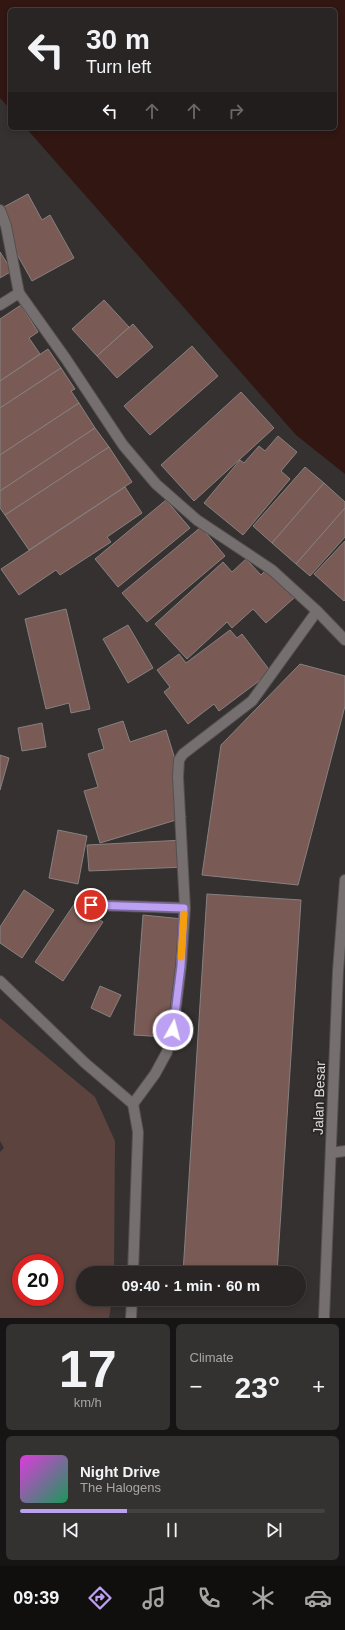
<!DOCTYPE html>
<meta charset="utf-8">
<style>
:root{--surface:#282524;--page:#343131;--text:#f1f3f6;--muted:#a5a5a6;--line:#444241;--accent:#bca0f2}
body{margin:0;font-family:Helvetica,sans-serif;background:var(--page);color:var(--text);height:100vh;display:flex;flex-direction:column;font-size:15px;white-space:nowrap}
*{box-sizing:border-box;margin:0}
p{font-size:13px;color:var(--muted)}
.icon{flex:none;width:22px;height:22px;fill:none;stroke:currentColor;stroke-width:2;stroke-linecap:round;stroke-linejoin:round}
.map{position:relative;height:1318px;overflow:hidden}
.side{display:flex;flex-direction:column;gap:6px;padding:6px;background:#161414;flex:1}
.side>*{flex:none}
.guide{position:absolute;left:8px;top:8px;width:329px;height:122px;border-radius:6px;box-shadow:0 2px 6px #0003,0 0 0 1px var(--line);background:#282524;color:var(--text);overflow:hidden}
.speed{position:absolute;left:12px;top:1254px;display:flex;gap:8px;font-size:20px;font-weight:700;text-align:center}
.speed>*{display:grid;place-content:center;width:52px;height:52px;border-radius:50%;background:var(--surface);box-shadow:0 2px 6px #0003,0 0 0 1px var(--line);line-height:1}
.speed .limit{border:6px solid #d22;background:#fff;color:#111}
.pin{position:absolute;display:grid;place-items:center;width:34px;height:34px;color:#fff;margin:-17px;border:2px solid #fff;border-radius:50%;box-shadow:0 1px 4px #0007}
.me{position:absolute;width:44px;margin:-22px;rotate:7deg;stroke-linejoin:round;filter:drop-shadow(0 0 3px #0008)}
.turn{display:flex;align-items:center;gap:14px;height:84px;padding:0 12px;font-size:18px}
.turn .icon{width:52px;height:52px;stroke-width:2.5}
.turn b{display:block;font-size:28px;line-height:34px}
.lanes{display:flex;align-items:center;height:38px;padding:0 12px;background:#0003;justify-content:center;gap:20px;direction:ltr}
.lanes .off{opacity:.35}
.big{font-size:30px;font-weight:700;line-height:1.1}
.side .widget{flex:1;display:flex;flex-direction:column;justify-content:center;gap:6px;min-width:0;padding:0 14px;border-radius:6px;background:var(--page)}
.side .dial{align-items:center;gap:0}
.dial b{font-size:52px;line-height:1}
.song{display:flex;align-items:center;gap:12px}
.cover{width:48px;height:48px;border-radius:6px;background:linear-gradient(135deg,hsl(300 70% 55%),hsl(150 70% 35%))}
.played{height:4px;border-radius:2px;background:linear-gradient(90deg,var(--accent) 35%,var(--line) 35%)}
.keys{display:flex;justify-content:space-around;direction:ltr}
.heat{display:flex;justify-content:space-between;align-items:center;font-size:22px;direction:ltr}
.side .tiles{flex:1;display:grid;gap:6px;grid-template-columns:1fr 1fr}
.widget:last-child{grid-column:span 2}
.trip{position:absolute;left:76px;top:1266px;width:230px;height:40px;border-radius:20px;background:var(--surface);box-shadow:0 2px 6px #0003,0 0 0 1px var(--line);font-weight:700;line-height:40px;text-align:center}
.tabs{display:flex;height:64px;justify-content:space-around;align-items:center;background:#100f0e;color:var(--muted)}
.tabs .icon{width:28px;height:28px}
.tabs .on{color:var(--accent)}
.tabs b{font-size:18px;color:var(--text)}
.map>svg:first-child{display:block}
.green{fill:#5d433e;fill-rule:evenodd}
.water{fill:#311612}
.building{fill:#7a5a54;stroke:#868180}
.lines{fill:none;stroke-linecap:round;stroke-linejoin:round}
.lane-casing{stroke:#53504f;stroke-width:12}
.street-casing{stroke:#53504f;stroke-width:12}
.secondary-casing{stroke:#53504f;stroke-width:12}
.lane{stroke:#75706f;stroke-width:10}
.street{stroke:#75706f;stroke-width:10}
.secondary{stroke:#75706f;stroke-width:10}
.route-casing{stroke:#7a689d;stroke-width:10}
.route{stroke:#bca0f2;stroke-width:7}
.slow{stroke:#f59e0b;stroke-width:7}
.labels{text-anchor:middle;stroke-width:4;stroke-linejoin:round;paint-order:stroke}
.street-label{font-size:14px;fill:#dfdcdc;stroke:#2b2726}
</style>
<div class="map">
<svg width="345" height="1318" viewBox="0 0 345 1318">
<rect width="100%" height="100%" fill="#353130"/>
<path class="green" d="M0 1018 95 1097 115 1141 114 1273H83V1299H112L109 1318H0V1152L4 1148 0 1141ZM21 1263H55V1297H21Z"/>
<path class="water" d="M0 0H345V474L296 435 26 128H335V10H10V109L0 98Z"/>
<g class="building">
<path d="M28 194 42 220 50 215 74 258 32 281 8 238 0 209Z"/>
<path d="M0 252 12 271 0 278Z"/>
<path d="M104 300 129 327 97 356 72 329Z"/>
<path d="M21 305 38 332 29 338 40 354 0 381V319Z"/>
<path d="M133 324 153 347 117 378 97 356Z"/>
<path d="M192 346 218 376 150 435 124 406Z"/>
<path d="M48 349 61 368 0 408V381Z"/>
<path d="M61 368 75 389 71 391 79 403 0 455V408Z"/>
<path d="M241 392 274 428 194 501 161 465Z"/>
<path d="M79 403 95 428 0 491V455Z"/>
<path d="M95 428 109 447 5 515 0 508V491Z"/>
<path d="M278 436 297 452 281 471 290 479 243 535 204 503 240 460 244 463 259 446 265 451Z"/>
<path d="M109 447 132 482 29 550 5 515Z"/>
<path d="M305 467 324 483 272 543 253 526Z"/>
<path d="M324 483 345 502V508L296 564 272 543Z"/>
<path d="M125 487 142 513 107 537 111 542 60 575 56 570 19 595 1 569Z"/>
<path d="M166 500 190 528 118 587 95 559Z"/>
<path d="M345 508V537L310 576 296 564Z"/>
<path d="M201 527 225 556 147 622 122 593Z"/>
<path d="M345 541V600L344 601 314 574Z"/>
<path d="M246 559 261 575 267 569 294 598 266 623 253 609 232 628 227 622 187 659 155 624 223 562 232 572Z"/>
<path d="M66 609 90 709 71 713 69 703 46 709 25 619Z"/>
<path d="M128 625 153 668 128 683 103 639Z"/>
<path d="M230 630 237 638 242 634 271 672 219 711 214 704 188 724 164 692 170 687 157 670 179 654 186 663Z"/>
<path d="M300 664 345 676V706L298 885 202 875 221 745Z"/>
<path d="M123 721 130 742 166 730 182 782 176 784 186 817 100 843 84 791 98 787 88 754 104 749 98 729Z"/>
<path d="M42 723 46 747 22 751 18 728Z"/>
<path d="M0 755 9 758 0 790Z"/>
<path d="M58 830 87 836 78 884 49 878Z"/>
<path d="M184 840 185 867 89 871 87 845Z"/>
<path d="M24 890 54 910 22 958 0 943V927Z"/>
<path d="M207 894 301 900 277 1273H183Z"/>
<path d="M75 903 103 922 63 981 35 962Z"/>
<path d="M143 915 183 919 174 1027H166L165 1037 134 1035Z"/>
<path d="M100 986 121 995 110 1017 91 1008Z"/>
</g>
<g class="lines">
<defs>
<g id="lane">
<path d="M0 210 6 226 19 293"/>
<path d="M91 905 185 908 181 966 173 1030 167 1052 155 1074 133 1104"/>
<path d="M185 908 178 777 179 760 183 754 252 701 317 611"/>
</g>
<g id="street">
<path d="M0 305 19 293 66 359 123 445 156 484 197 520 272 570 317 611 345 640"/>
<path d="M0 981 85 1063 133 1104 138 1132 133 1273"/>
<path d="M331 1153 345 1151"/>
<path d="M131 1318 132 1299"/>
</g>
<path id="secondary" d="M324 1318 338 971 345 880"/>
</defs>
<use href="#lane" class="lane-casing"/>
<use href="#street" class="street-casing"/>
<use href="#secondary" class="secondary-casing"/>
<use href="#lane" class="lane"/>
<use href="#street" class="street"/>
<use href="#secondary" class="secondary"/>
</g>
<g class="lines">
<defs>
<path id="route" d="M91 905 184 908 181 966 173 1030"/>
</defs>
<use href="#route" class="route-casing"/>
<use href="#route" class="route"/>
<path class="slow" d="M181 957 184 914"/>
</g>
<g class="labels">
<g class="street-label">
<text transform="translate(319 1098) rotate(-88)" y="5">Jalan Besar</text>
</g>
</g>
</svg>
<div class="speed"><div class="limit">20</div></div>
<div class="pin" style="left:91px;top:905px;background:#d93025"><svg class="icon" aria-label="arrive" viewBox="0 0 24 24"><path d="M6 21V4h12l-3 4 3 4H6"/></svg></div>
<svg class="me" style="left:173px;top:1030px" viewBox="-20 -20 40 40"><circle r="17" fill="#bca0f2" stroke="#fff" stroke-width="3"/><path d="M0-11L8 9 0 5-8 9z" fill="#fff"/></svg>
<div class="trip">09:40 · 1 min · 60 m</div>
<div class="guide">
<div class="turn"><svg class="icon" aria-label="left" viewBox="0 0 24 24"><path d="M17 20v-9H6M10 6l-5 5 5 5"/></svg><div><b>30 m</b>Turn left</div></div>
<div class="lanes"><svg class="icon" aria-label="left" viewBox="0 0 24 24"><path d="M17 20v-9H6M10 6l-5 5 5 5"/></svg><svg class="icon off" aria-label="ahead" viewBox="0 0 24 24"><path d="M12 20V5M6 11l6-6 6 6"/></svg><svg class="icon off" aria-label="ahead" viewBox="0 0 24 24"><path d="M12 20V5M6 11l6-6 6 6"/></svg><svg class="icon off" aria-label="right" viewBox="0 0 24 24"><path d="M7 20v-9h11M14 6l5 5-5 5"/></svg></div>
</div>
</div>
<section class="side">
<div class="tiles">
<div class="widget dial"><b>17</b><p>km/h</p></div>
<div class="widget"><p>Climate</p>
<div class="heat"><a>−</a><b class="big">23°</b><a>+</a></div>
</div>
<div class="widget">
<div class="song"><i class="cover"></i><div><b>Night Drive</b><p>The Halogens</p></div></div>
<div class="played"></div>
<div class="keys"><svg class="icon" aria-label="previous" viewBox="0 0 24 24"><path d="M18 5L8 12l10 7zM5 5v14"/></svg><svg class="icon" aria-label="pause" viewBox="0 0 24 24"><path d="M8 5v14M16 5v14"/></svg><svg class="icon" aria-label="next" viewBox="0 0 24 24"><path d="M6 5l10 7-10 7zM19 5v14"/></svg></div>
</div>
</div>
</section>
<nav class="tabs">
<b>09:39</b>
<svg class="icon on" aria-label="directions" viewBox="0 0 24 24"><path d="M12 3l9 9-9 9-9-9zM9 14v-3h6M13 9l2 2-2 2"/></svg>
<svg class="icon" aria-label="music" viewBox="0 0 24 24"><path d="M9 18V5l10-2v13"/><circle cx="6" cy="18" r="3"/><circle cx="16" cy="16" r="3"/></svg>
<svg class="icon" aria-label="phone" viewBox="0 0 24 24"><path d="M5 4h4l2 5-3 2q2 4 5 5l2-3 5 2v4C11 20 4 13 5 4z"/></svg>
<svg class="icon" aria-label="climate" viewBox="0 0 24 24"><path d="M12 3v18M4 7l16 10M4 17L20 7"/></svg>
<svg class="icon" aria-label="car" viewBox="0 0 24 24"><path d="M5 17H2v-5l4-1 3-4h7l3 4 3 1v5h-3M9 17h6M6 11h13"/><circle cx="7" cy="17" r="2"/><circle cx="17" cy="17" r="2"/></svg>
</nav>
